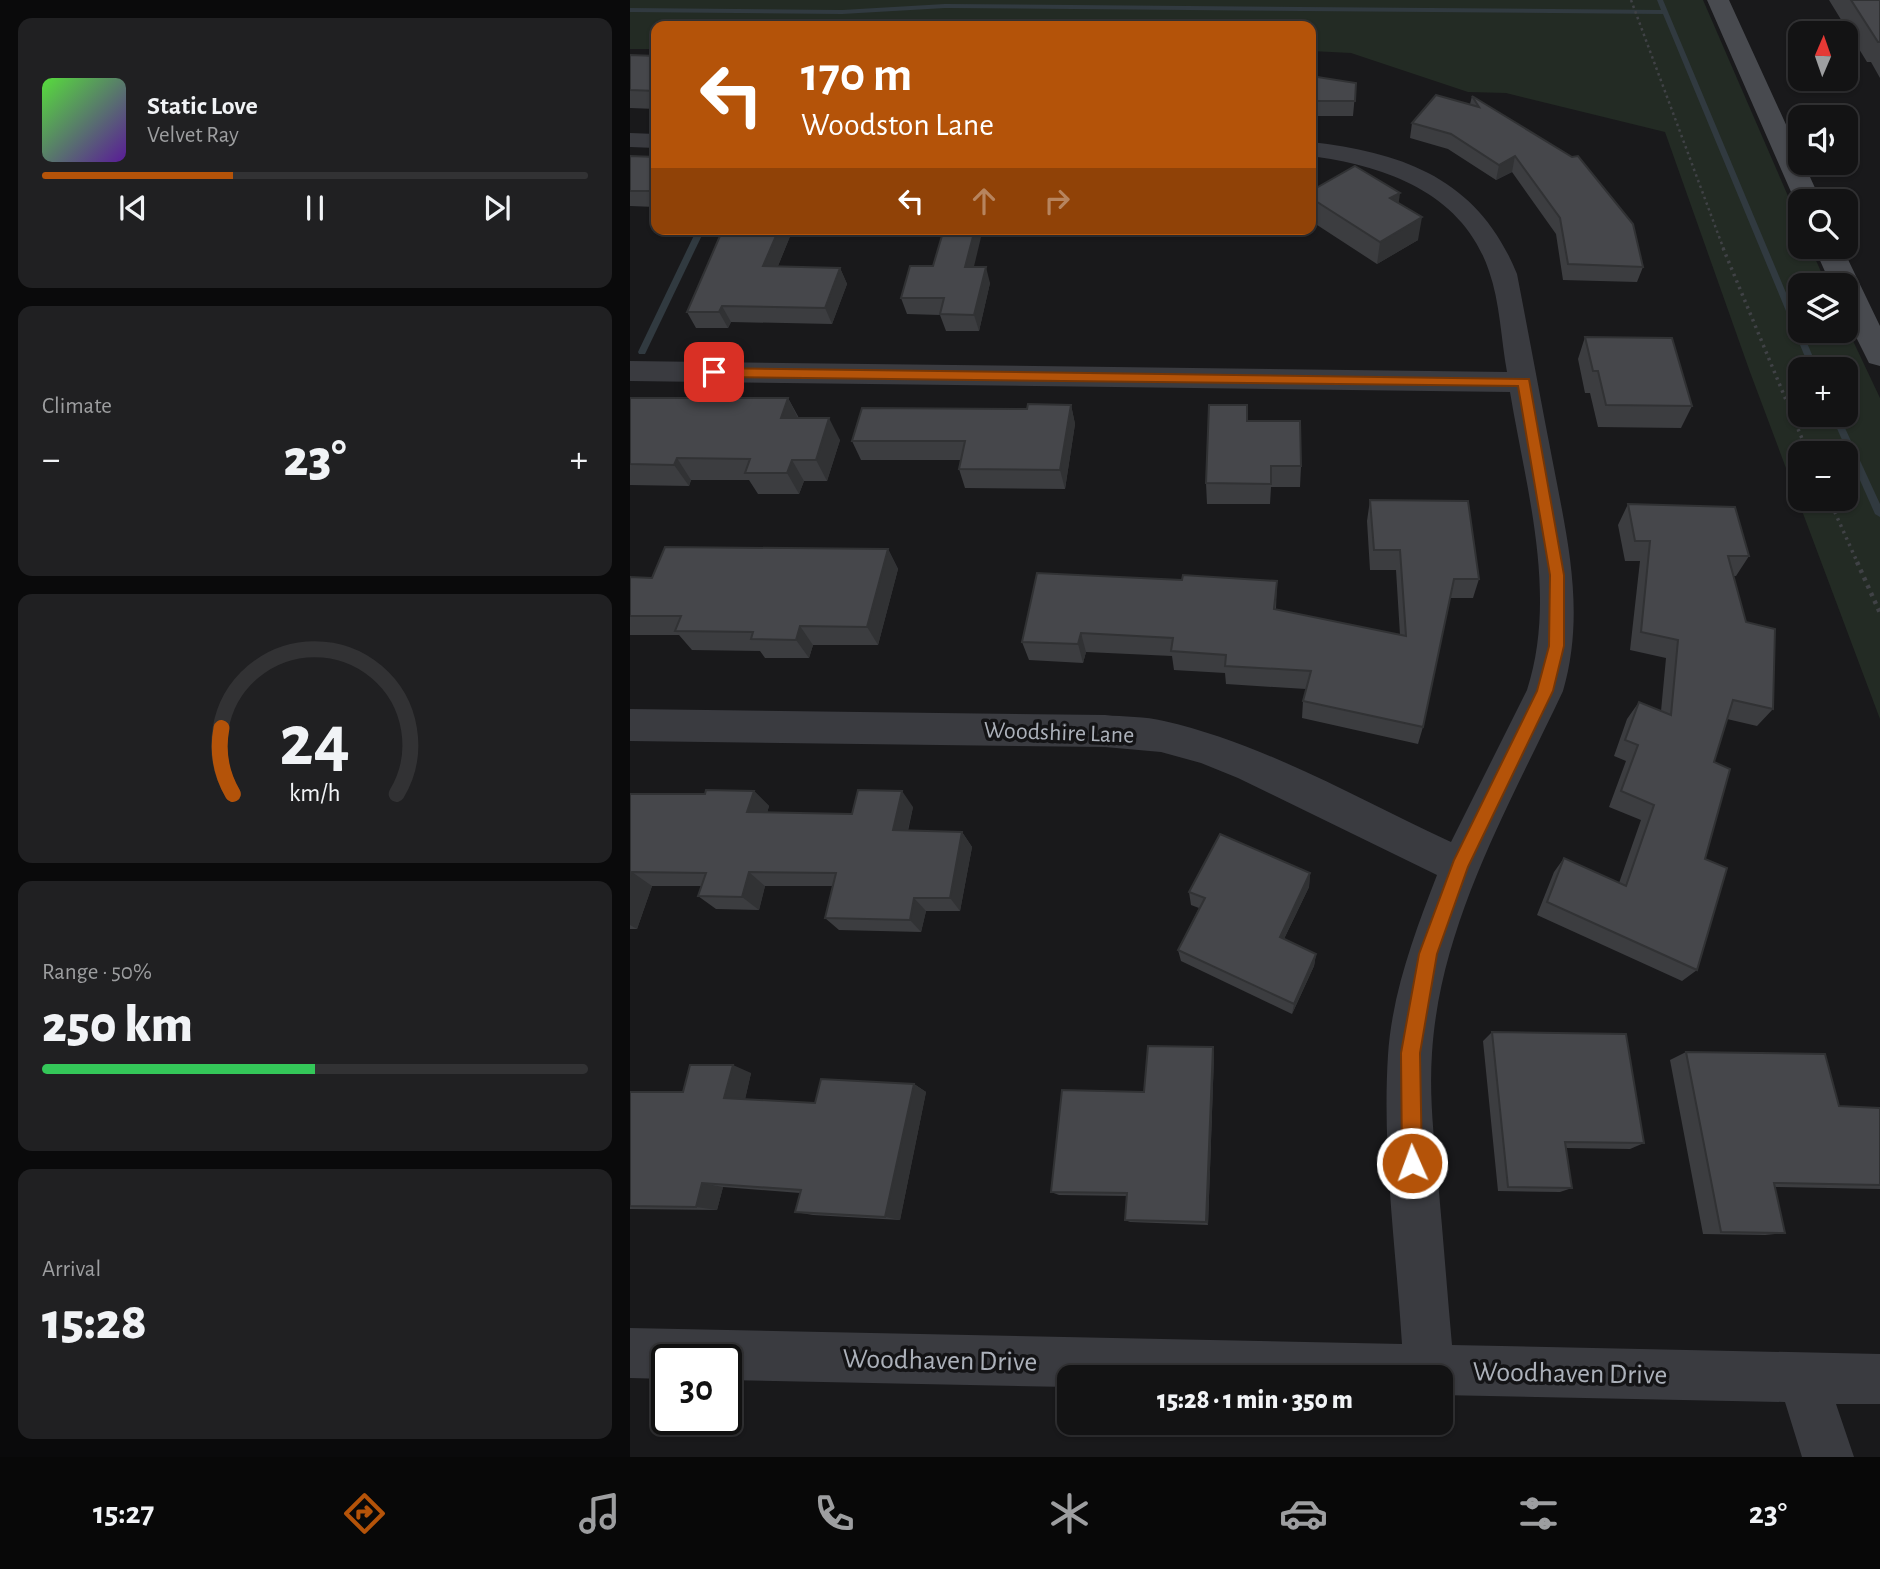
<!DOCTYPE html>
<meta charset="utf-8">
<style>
:root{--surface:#131314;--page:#202022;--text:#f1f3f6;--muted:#9d9ea0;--line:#323234;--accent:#b45309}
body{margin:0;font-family:"Alegreya Sans",sans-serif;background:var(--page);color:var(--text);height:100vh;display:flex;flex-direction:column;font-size:26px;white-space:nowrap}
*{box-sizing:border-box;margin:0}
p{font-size:23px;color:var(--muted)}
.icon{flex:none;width:38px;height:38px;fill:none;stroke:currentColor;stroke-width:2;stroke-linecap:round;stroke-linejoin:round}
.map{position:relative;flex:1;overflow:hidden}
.side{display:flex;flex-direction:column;gap:18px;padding:18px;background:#0a0a0b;width:630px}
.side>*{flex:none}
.guide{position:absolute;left:21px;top:21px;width:665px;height:214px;border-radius:14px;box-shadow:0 2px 5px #0004,0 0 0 2px var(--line);background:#b45309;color:#fff;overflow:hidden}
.needle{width:46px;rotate:2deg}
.controls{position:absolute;left:1158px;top:21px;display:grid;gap:14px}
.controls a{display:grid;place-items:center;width:70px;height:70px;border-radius:14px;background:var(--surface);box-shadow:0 2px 5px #0004,0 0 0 2px var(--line);font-size:35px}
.speed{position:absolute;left:21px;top:1344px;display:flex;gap:14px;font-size:35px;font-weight:700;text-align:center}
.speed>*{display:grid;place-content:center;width:91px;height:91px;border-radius:50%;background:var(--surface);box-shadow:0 2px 5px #0004,0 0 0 2px var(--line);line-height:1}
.speed .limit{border:4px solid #111;border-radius:10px;background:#fff;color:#111}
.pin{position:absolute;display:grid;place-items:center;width:60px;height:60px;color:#fff;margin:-30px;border-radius:14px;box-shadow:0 4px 10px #0006}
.me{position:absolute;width:77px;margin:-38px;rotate:358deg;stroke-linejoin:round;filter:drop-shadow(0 0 5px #0008)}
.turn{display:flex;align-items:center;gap:24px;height:147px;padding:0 35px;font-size:32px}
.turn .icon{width:91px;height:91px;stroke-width:2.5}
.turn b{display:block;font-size:49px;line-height:60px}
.lanes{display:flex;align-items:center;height:66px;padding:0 35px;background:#0003;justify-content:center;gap:35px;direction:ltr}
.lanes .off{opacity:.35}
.big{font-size:52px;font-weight:800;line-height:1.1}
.side .card{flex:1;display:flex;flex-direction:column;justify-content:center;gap:10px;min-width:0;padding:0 24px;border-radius:14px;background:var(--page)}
.side .dial{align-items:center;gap:0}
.dial svg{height:182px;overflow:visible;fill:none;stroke:var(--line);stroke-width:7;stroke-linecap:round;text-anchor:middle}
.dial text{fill:var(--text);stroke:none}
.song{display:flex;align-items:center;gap:21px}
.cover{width:84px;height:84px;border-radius:10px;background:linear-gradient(135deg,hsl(110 70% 55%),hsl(270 70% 35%))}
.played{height:7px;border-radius:4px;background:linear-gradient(90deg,var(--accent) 35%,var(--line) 35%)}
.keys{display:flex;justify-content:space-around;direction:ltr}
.heat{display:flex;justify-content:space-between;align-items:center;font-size:38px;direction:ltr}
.charge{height:10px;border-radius:5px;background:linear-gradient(90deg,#34c759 50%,var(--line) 0)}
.trip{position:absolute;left:427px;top:1365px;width:396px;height:70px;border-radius:14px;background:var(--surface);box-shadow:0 2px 5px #0004,0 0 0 2px var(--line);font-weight:800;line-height:70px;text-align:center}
.dock{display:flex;height:112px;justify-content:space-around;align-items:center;background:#080808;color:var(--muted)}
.dock .icon{width:49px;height:49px}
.dock .on{color:var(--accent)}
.dock b{font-size:32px;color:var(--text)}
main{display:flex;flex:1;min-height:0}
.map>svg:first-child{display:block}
.green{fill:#232b24;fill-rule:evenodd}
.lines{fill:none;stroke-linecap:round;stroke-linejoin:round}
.stream{fill:#313a40;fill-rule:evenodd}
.path-far2{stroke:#404246;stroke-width:2.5;stroke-dasharray:2.5 3.5;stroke-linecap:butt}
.path-far1{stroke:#404246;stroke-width:3.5;stroke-dasharray:2.5 4.5;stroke-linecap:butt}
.path{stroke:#404246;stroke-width:4.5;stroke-dasharray:3.5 5;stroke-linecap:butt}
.street{fill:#3a3b40;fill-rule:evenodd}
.secondary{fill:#484a4f;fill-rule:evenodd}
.wall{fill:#3c3d40}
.shaded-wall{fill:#313234}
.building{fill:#46474b;stroke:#313234;stroke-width:2}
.route{fill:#b45309;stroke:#753606;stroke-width:2}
.labels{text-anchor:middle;stroke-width:7;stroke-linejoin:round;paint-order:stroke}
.street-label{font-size:24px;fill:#acb1ba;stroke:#141416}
.near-street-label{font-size:28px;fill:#acb1ba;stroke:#141416}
</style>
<main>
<section class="side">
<div class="card">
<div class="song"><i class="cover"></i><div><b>Static Love</b><p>Velvet Ray</p></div></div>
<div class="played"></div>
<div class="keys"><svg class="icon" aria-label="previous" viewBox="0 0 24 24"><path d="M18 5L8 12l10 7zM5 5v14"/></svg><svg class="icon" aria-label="pause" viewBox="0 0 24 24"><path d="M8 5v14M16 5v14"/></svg><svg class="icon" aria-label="next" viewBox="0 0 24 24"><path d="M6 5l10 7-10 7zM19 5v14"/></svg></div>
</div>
<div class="card"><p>Climate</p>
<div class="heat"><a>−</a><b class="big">23°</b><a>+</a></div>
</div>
<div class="card dial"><svg viewBox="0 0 100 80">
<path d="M14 69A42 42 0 1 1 86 69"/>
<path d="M14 69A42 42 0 0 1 9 40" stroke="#b45309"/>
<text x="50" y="56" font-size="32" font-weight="700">24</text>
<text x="50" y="72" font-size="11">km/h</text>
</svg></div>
<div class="card"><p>Range · 50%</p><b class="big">250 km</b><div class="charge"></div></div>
<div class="card"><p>Arrival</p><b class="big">15:28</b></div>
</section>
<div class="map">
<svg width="1250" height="1457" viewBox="0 0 1250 1457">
<rect width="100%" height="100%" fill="#19191b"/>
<path class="green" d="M0 0H1073L1171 226V247H1180L1197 285H1171V331H1216V326L1250 398V719L1120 372 1035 132 876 93 838 92 721 53 681 51V26H26V49H0ZM1171 369H1216V415H1171ZM1171 453H1216V499H1171Z"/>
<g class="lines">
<g class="stream">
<path d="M1027 0H1033L1188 369H1180L1033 14 315 8 212 14 0 12V8L212 10 315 4 1031 10Z"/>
<path d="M67 229H75L16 352 15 354H9L8 352Z"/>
<path d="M1201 415H1209L1250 504V517L1245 514Z"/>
</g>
<path class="path-far2" d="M1001 0 1094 250"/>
<g class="path-far1">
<path d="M1093 248 1178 453"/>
<path d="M1199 499 1228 564"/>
</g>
<path class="path" d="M1227 562 1250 613"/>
<g class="street">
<path d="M0 133 26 134V148L0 147Z"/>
<path d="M681 142C776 153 849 180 887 274 899 336 910 396 922 458 937 537 956 612 933 691 879 806 810 924 802 1053 799 1096 804 1139 808 1181 813 1235 817 1290 822 1345L1250 1354V1404H1206L1224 1457H1172L1155 1402 810 1395V1377H439V1387L96 1380V1360H37V1379L0 1378V1328L772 1344C766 1248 752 1151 758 1055 762 993 785 932 807 875L608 778 571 763 531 752 475 747 0 741V709L475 715C494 717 515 716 534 721 635 744 728 799 821 842L897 690C928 594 896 489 880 392L0 381V361L877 372C871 339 870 302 859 271 833 193 756 166 681 156Z"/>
</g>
<g class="secondary">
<path d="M1077 0H1099L1191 201H1171V207L1165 201Z"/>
<path d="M1184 247H1212L1250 326V366L1239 363 1216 317V285H1201Z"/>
</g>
</g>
<g class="wall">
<path d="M1199 0H1250V78L1241 62H1237Z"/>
<path d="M0 55 26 56V109L0 108Z"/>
<path d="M681 76 726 83 723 116H681Z"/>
<path d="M842 96 1013 267 1007 282 933 280 926 234 882 172 866 180 818 149 780 138 782 123 840 104Z"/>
<path d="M0 156 26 157V207L0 206Z"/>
<path d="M681 191 769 203 788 240 747 264 681 221Z"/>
<path d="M93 229H163L148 266 210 268 217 284 202 324 101 322 98 328H66L57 312Z"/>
<path d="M303 266 344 267 360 283 349 331H316L310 315 277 314 271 298Z"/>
<path d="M955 337 1062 406 1051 428 968 427 960 393H955L948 359Z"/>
<path d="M0 398H158L169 418 210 440 197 481H174L169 494H128L119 480H61L59 486 0 485Z"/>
<path d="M441 405 445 424 435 489 335 488 329 469 331 460H231L222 441 397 409Z"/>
<path d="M617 405V421L671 466 670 487H641L640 504H577L576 483Z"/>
<path d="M740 500 849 579 843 598H820L793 727 788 744 672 718 673 701 676 689 596 684 595 673 544 670 542 656 456 652 453 663 399 660 392 642 552 580 647 581 646 609 770 635 766 570H740L737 521Z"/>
<path d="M998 504 1119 556 1106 576H1103L1116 622 1143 709 1127 726 1097 719 1084 762 1075 859 1067 970 1052 981 907 915 924 872 934 858 989 883 1011 820 979 807 996 761 984 756 997 719 1009 702 1031 711 1036 658 1000 650 1010 561H995L988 525Z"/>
<path d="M258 549 268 569 248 645H183L179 658H135L130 651 62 650 49 635H0V577L22 578Z"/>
<path d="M124 791 139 806 137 813 222 814 283 807 278 831 332 832 342 847 330 911H296L291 932 209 930 195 918 203 886H135L129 910 86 909 68 896 71 886H22L7 929H0V794H75Z"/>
<path d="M680 873 679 887 654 939 686 954 684 966 662 1014 551 961 548 950 569 908 561 905 559 892Z"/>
<path d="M862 1032 1014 1143 1000 1149 936 1148 942 1188 930 1192 868 1191 853 1041Z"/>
<path d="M583 1047 584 1056 578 1225 500 1222 495 1220 497 1196 429 1195 421 1192 514 1092Z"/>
<path d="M1056 1052 1209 1106 1250 1108V1189L1145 1187 1155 1233 1135 1235 1073 1234 1040 1060Z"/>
<path d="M121 1073 115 1099 185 1103 284 1084 296 1092 270 1220 183 1215 165 1212 170 1193 93 1187 87 1210 0 1209V1092H53Z"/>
</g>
<g class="shaded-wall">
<path d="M885 156 882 172 866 180 869 165Z"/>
<path d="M770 193 767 216 760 198Z"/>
<path d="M792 217 788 240 747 264 750 242Z"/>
<path d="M149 229H163L141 283 133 266Z"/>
<path d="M345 229H353L340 283 335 267Z"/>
<path d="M356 267 360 283 349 331 344 315Z"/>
<path d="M210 268 217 284 202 324 195 308Z"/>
<path d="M92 306 101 322 98 328 89 312Z"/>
<path d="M158 398 169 420 151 418Z"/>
<path d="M441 405 445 424 435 489 430 470Z"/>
<path d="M199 418 210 440 197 481 186 460Z"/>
<path d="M47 458 61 480 59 486 44 465Z"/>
<path d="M162 460 174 481 169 494 157 473Z"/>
<path d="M258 549 268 569 248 645 237 627Z"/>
<path d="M170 626 183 645 179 658 166 640Z"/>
<path d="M451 633 456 652 453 663 448 644Z"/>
<path d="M124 791 139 806 133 827 117 812Z"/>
<path d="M272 791 283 807 274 845 263 830Z"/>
<path d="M332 832 342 847 330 911 320 898Z"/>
<path d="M2 872 22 886 7 929 0 925V877Z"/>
<path d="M119 872 135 886 129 910 112 897Z"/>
<path d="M680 873 679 887 649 949 650 937Z"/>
<path d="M284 898 296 911 291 932 280 920Z"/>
<path d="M686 954 684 966 662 1014 664 1004Z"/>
<path d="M583 1047 584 1056 578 1225 576 1222Z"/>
<path d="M103 1065 121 1073 114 1104 94 1098Z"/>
<path d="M284 1084 296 1092 270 1220 255 1217Z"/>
<path d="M72 1183 93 1187 87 1210 66 1207Z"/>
</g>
<g class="building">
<path d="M1221 0H1250V42H1248Z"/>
<path d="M0 55 26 56V91L0 90Z"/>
<path d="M681 76 726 83 725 101H681Z"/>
<path d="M806 95 849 107 842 96 942 157 948 156 1003 224 1013 267 938 264 930 218 885 156 869 165 821 134 782 123Z"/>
<path d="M0 156 26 157V191H0Z"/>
<path d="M725 166 770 193 760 198 792 217 750 242 681 198V191Z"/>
<path d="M93 229H149L133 266 210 268 195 308 92 306 89 312H57Z"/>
<path d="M314 229H345L335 267H356L344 315 310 314 314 298H271L280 266H303Z"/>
<path d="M955 337 1042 338 1062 406 976 405 968 371H963Z"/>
<path d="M0 398H158L151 418H199L186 460H162L157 473H115L120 459 47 458 44 465 0 464Z"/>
<path d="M398 404 441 405 430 470 329 469 335 441H222L232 408 397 409Z"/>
<path d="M579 405H617V421H670L671 466H641V484L576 483Z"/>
<path d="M740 500 838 501 849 579H824L793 727 673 701 681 671 595 666 596 655 541 651 543 638 451 633 448 644 392 642 407 573 552 580 553 575 647 581 644 609 776 636 770 550H744Z"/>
<path d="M998 504 1105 507 1119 556H1098L1116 622 1145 629 1143 709 1103 700 1084 762 1100 769 1075 859 1097 868 1067 970 917 902 934 858 996 886 1024 805 991 791 1008 745 995 740 1009 702 1041 715 1048 640 1011 632 1020 541H1005Z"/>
<path d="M35 547 258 549 237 627 170 626 166 640 121 639 123 632 45 631 51 616H0V577L22 578Z"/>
<path d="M76 790 124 791 117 812 222 814 228 790 272 791 263 830 332 832 320 898H284L280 920 195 918 206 873 119 872 112 897 68 896 76 873 2 872 0 877V794H75Z"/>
<path d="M590 834 680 873 650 937 686 954 664 1004 548 950 575 898 559 892Z"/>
<path d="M862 1032 996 1034 1014 1143 935 1142 942 1188 878 1187Z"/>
<path d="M518 1046 583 1047 576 1222 495 1220 497 1193 421 1192 432 1090 514 1092Z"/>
<path d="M1056 1052 1195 1054 1209 1106 1250 1108V1185L1144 1183 1155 1233 1091 1232Z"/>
<path d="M60 1065H103L94 1098 185 1103 191 1079 284 1084 255 1217 165 1212 171 1190 72 1183 66 1207 0 1206V1092H53Z"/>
</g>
<path class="route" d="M84 368 899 379 934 575V646L923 691 838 867 807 954 790 1053 792 1163 789 1170 782 1173 774 1170 772 1163 771 1053 789 954 824 860 907 691 919 646 920 575 888 386 84 377 78 372Z"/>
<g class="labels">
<g class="street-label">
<text transform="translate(429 732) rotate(2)" y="8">Woodshire Lane</text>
</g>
<g class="near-street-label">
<text transform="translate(310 1359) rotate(1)" y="10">Woodhaven Drive</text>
<text transform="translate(940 1372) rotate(1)" y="10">Woodhaven Drive</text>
</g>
</g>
</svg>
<div class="controls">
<a><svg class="needle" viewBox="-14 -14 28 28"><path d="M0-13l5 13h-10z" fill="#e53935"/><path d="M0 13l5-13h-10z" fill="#9d9ea0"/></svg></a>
<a><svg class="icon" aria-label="sound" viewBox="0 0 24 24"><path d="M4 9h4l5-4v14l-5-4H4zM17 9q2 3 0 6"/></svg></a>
<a><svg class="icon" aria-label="search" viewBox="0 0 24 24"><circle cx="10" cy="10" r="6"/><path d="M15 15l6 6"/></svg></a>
<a><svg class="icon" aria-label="layers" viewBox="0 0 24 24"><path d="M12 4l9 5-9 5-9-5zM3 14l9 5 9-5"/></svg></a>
<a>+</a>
<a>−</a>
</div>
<div class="speed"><div class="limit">30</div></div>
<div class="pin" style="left:84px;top:372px;background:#d93025"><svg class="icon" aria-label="arrive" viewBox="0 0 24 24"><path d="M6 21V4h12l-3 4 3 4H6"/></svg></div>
<svg class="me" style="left:782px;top:1163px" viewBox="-20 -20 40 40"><circle r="17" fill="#b45309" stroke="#fff" stroke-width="3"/><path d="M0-11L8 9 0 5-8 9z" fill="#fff"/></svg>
<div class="trip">15:28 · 1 min · 350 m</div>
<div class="guide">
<div class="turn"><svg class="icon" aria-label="left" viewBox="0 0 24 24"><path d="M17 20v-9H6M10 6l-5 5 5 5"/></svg><div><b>170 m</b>Woodston Lane</div></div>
<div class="lanes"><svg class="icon" aria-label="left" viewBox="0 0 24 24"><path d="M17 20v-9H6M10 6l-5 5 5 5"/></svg><svg class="icon off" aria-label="ahead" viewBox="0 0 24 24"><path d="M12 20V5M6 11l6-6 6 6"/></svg><svg class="icon off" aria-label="right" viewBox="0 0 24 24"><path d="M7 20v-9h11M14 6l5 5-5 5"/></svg></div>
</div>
</div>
</main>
<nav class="dock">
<b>15:27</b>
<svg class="icon on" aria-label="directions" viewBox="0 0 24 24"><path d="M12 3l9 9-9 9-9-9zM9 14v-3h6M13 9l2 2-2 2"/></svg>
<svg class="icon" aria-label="music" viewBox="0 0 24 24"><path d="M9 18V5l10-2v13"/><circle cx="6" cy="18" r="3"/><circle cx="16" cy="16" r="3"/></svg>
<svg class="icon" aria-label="phone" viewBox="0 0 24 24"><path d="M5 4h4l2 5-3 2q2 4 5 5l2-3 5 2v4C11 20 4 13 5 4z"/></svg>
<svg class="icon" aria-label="climate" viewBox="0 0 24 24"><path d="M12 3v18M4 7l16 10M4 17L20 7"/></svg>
<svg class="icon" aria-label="car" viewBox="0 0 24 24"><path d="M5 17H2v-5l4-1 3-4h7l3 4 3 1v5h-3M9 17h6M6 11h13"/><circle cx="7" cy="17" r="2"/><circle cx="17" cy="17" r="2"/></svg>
<svg class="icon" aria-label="filters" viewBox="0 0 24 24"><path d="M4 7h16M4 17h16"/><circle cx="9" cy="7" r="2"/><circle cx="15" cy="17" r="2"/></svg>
<b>23°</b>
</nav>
